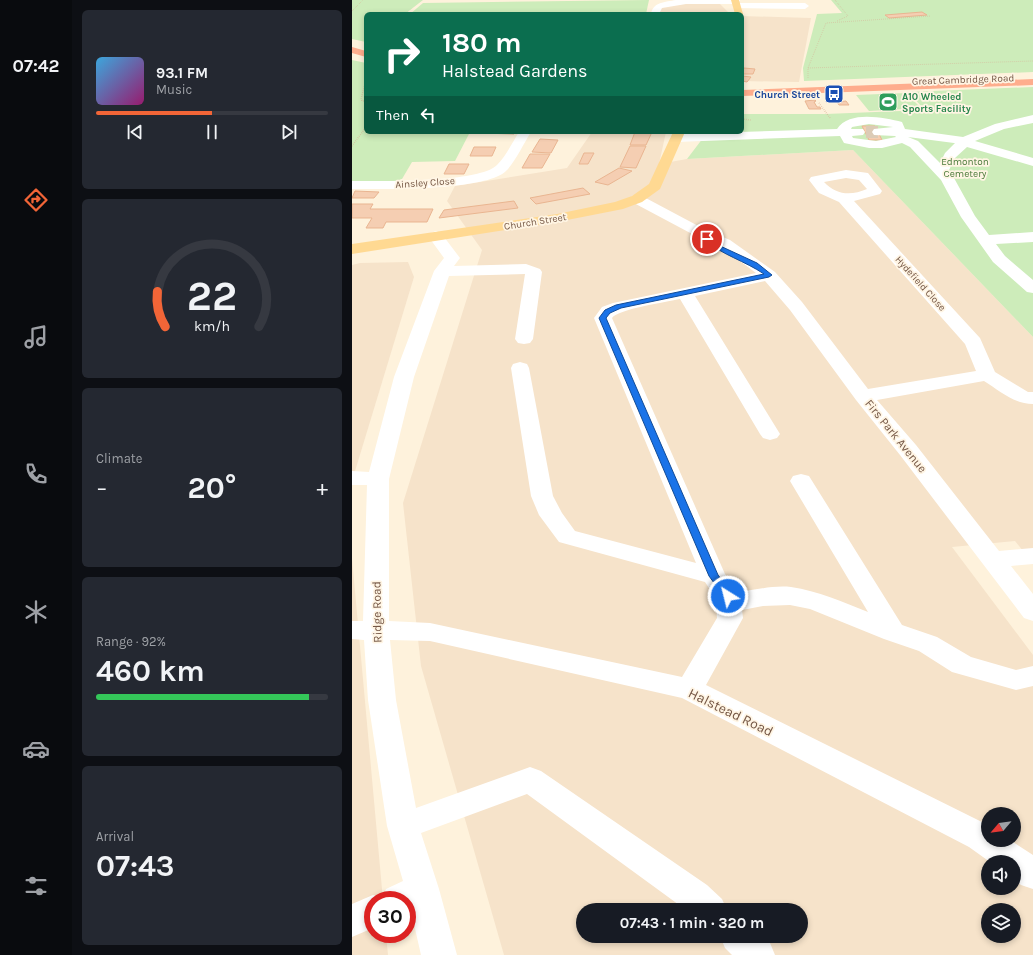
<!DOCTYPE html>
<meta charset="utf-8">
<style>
:root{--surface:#171b24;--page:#242831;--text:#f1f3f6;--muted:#9ea1a6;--line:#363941;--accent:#f26537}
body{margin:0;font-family:Karla,sans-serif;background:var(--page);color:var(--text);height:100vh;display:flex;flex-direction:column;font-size:15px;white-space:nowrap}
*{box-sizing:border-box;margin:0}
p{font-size:13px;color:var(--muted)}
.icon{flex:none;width:22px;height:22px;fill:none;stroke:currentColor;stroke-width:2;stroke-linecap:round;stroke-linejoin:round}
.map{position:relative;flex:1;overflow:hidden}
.panel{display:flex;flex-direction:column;gap:10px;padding:10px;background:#0d0f14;width:280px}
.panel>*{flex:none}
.top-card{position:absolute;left:12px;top:12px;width:380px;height:122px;border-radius:6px;box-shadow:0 2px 6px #0003;background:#0b6e4f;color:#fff;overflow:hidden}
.needle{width:26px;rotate:241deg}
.buttons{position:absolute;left:629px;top:807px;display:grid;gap:8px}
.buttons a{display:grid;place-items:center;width:40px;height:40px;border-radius:50%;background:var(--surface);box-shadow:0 2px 6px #0003;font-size:20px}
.speed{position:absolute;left:12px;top:891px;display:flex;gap:8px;font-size:20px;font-weight:700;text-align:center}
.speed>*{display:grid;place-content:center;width:52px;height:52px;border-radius:50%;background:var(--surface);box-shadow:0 2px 6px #0003;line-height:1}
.speed .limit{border:6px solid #d22;background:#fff;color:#111}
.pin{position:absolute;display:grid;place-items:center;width:34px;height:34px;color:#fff;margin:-17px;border:2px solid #fff;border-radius:50%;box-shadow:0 1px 4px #0007}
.me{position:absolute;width:44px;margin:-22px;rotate:324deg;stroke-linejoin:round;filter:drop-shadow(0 0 3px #0008)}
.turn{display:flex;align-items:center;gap:14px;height:84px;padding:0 12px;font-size:18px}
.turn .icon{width:52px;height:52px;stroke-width:2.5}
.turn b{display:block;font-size:28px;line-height:34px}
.then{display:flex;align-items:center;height:38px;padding:0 12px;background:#0003;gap:8px;font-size:15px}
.big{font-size:30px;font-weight:700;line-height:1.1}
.panel .widget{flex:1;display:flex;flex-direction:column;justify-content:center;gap:6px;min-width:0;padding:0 14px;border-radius:6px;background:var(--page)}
.panel .dial{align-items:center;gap:0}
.dial svg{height:104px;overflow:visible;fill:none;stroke:var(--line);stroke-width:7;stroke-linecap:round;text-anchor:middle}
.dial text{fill:var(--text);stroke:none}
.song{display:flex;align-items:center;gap:12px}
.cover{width:48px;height:48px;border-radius:6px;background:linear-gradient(135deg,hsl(200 70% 55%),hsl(320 70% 35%))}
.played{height:4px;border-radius:2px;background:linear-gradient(90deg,var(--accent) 50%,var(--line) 50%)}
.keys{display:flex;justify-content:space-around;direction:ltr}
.heat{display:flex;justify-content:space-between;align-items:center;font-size:22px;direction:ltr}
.charge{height:6px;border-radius:3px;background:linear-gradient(90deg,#34c759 92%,var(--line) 0)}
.trip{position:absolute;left:224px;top:903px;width:232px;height:40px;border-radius:20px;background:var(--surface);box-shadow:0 2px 6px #0003;font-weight:700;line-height:40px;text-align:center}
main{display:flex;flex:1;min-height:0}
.tabs{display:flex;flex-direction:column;width:72px;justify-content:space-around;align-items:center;background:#090b0e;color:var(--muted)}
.tabs .icon{width:28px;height:28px}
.tabs .selected{color:var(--accent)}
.tabs b{font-size:18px;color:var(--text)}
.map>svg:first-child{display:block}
.residential{fill:#f6e3ca;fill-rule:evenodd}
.green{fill:#cdecba}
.building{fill:#f5ceb2;stroke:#e9b591}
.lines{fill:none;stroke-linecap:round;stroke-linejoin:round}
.minor-tunnel{stroke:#dccbb6;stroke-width:12;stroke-dasharray:12 6;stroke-linecap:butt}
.path-far1{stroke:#d9b196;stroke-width:1;stroke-dasharray:0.5 1.5;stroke-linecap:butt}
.path{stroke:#d9b196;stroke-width:1.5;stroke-dasharray:0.5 1.5;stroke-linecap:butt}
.minor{fill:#fff;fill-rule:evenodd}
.major{fill:#ffd992;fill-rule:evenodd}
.highway{fill:#fead8d;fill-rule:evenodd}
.route{fill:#1a73e8;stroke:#114b97}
.labels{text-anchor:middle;stroke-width:3.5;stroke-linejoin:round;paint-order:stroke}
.far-street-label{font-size:10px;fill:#745644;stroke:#fff5e4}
.far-transit-label{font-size:10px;font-weight:bold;fill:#164399;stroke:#fff5e4;text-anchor:end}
.far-leisure-label{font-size:10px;font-weight:bold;fill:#27864d;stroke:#fff5e4;text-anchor:start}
.far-park-label{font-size:10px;fill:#4c7b3b;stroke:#fff5e4}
.street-label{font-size:12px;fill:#745644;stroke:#fff5e4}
.near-street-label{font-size:14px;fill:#745644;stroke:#fff5e4}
</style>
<main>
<nav class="tabs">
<b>07:42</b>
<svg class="icon selected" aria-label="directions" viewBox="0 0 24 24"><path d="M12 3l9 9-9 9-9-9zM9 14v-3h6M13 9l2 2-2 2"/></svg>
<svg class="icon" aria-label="music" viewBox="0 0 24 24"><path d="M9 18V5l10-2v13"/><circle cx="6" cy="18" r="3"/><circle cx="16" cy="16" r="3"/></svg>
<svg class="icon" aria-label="phone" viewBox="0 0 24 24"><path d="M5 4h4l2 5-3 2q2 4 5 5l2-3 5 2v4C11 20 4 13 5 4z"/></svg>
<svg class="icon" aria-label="climate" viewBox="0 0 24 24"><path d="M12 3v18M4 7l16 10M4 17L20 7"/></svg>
<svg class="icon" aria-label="car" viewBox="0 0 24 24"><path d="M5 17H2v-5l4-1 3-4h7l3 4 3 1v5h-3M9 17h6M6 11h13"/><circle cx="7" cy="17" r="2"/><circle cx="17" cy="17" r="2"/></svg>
<svg class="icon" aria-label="filters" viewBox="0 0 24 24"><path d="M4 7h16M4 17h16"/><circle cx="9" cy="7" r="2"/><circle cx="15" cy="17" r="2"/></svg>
</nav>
<section class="panel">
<div class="widget">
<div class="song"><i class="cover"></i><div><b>93.1 FM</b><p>Music</p></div></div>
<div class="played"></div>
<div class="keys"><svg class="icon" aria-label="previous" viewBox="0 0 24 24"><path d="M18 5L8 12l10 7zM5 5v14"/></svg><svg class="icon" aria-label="pause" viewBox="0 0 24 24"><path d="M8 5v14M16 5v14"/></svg><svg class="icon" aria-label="next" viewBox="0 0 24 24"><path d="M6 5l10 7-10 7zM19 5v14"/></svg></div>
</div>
<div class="widget dial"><svg viewBox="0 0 100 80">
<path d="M14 69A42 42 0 1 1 86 69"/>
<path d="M14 69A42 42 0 0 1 8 42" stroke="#f26537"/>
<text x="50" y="56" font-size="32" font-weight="700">22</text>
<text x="50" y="72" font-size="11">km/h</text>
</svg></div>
<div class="widget"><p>Climate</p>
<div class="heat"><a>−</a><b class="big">20°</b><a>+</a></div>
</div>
<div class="widget"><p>Range · 92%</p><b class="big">460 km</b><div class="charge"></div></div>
<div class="widget"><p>Arrival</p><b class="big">07:43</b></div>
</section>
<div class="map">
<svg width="681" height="955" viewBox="0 0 681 955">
<rect width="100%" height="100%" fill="#fef2dc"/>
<g class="residential">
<path d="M347 2H366L378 14H304L306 7Z"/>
<path d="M390 16 459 18 447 82 390 81Z"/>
<path d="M240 132H314L307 164 335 159 501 150 681 337V563L663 541 600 547 681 655V955H152L69 666 51 503 130 250 95 201 103 186 215 168ZM636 814H662V840H636ZM636 862H662V888H636ZM231 910H449V936H231ZM636 910H662V936H636Z"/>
<path d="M56 262 62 277 0 481V265L8 263Z"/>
<path d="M0 558 31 900H21V934H34L36 955H0Z"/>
</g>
<g class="green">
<path d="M0 0H71L53 14H14V42L0 39Z"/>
<path d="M297 0 294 14H58L71 3Z"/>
<path d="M479 0H681V72L452 81 451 68 465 14 490 13Z"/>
<path d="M0 60 14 63V132H118L103 161 60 162 50 179 29 185 0 182Z"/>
<path d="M681 87V337L501 150 335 159 351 138V132H390V114H474L573 110 556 92Z"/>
<path d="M554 93 569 108 517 111 504 95Z"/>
</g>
<g class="building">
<path d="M570 12 575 15 537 18 533 15Z"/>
<path d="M392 68 403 69 401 74H390Z"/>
<path d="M390 76 399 77 395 82 390 81Z"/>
<path d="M463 100 464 101 462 102 465 107H468L469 109H457L453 101Z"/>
<path d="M494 101 497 105H487L485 102Z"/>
<path d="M510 126H523L530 140H517Z"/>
<path d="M128 132H163L162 134 128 133Z"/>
<path d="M283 132H300L294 145H278Z"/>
<path d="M188 139 206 140 199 153 180 152Z"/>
<path d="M278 146H294L284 168 268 167Z"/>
<path d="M122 147H144L140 156H118Z"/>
<path d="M232 153H242L236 164H227Z"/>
<path d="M178 154H198L190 168H170Z"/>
<path d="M97 164H117L112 174H92Z"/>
<path d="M267 168 280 171 256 185 243 182Z"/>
<path d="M231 188 238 194 184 204 178 198Z"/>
<path d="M3 191 27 192 22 198H0Z"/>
<path d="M162 201 166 208 87 218 92 210Z"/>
<path d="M0 204H21L18 209H81L75 222H34L31 228H14L20 218H0Z"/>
</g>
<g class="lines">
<path class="minor-tunnel" d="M514 132H526"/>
<g class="path-far1">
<path d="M483 0 496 16 485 21"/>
<path d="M0 11 11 0"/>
<path d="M456 68 681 61"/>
<path d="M456 78V68L474 23 579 16"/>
<path d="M13 82 14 79"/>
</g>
<g class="path">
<path d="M14 81 9 99 10 101H14"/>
<path d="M467 103 478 118"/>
<path d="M390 119 399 120"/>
<path d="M0 146 14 127"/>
</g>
<g class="minor">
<path d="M324 0H388V1L384 4H334L310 8 307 14H299C301 2 313 2 324 0Z"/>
<path d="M386 3H453L457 6 453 9 383 8 382 6 383 4Z"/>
<path d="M681 115V123L652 129 623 141 681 158V166L615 147 603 158 596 172 602 178 623 216 637 235 681 232V242L644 244 653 256 681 280V293L675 292 641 262 609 217 589 180 558 147 550 143 530 148H517L492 143 488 136 324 142 320 141 318 138 320 135 324 134 485 129C498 110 532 118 550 122L553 129 611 137 643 124ZM517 124 541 127 522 129 520 132 522 135 543 136 544 137 524 141 501 138 500 136 511 135 513 132 511 129H499L500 127ZM556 137 602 143H603L593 153 588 163 566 141Z"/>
<path d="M167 132H179C172 143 163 162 154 171 134 191 30 189 0 189V181C27 181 128 183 145 165 154 156 160 143 167 132Z"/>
<path d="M494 170 516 173 530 191 528 194 502 201 628 338 643 372 676 392H681V404C662 404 648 391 632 381L525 400 564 445 647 551 681 548V564L659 566 681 594V621L672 618 548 455 504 400 438 310 413 281 343 296 428 434 425 438 418 440 411 438 408 434 328 299C315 302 266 309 260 318L373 574 387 592C403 590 422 585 439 587 466 591 491 602 516 612L438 481 441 476 449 474 457 476 550 625 585 637 619 657 664 670 681 666V686L664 690 600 672 567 651 532 639 458 609 438 605 411 606 390 610 391 618 354 685 636 825V840H658L681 855V889L669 885 662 879V862H638L617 847 330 698 78 641 38 640 44 700 64 808 178 767 189 771 355 885 370 899 375 910H334L175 794 69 833 87 889 105 955H69L59 911 55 912V900H21V928L0 937V904L21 895 30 898 34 889 51 881 35 826 16 700 12 640 0 639V621H11L15 485H0V471L17 472 42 377 82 271 92 258 76 236 79 233 84 231 89 233 108 258 102 266 174 264 188 269 190 272 181 339 178 343 172 344 166 343 163 339 173 274 97 276 62 377 37 479V621L78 623 330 677 365 618 363 597 353 582 207 542 187 515 179 496 159 368 161 364 168 362 175 364 177 368 201 496 210 513 223 531 344 563 242 318 250 307 261 303 404 273 368 246 342 235 280 202 278 199 280 196 285 195 290 196 352 229 378 240 423 272 450 302 516 389 624 371 613 344 487 202 467 193 457 180 459 177ZM494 178 507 180 515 189C499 196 484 195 472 182Z"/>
<path d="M368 936H410L418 943 423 955H380L373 948Z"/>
</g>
<g class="major">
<path d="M379 0H387L391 14 390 16V14H383Z"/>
<path d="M321 132H333L308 189 290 202 271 209 205 222 0 254V244L205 214 263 202 280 196 297 184Z"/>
</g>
<g class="highway">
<path d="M0 47 14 51V57L0 53Z"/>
<path d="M681 79V85L390 96V90Z"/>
</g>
</g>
<path class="route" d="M353 238H357L366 245 405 263 420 275 417 277 269 308 258 313 254 318 366 575 382 596 380 598H373L357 576 247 318 253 310 264 305 412 274C393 261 370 255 353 240Z"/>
<defs>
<symbol id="bus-square" viewBox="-11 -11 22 22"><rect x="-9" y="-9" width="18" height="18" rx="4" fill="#1a4fb4" stroke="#fff5e4"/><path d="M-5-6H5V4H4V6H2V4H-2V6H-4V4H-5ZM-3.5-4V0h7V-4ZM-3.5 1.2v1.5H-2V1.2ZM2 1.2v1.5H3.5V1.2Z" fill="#fff"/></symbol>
<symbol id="stadium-square" viewBox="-11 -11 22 22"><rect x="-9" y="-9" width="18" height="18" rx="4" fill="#2e9e5b" stroke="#fff5e4"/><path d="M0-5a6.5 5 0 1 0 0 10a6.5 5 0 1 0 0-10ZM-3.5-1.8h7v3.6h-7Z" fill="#fff"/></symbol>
</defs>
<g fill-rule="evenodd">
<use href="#bus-square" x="471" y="83" width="22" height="22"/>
<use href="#stadium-square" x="525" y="91" width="22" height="22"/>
</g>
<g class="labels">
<g class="far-street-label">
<text transform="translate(611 79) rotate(-2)" y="4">Great Cambridge Road</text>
<text transform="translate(73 182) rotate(-4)" y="4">Ainsley Close</text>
<text transform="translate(183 221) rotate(-9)" y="4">Church Street</text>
<text transform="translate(569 283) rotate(48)" y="4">Hydefield Close</text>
</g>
<g class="far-transit-label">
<text x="468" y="98">Church Street</text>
</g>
<g class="far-leisure-label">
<text x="550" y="100">A10 Wheeled<tspan x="550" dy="12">Sports Facility</tspan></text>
</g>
<g class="far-park-label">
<text x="613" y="165">Edmonton<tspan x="613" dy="12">Cemetery</tspan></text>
</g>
<g class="street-label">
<text transform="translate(544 436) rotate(51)" y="4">Firs Park Avenue</text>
<text transform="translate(25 612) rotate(-91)" y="4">Ridge Road</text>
</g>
<g class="near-street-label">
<text transform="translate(379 712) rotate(26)" y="5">Halstead Road</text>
</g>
</g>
</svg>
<div class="buttons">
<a><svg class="needle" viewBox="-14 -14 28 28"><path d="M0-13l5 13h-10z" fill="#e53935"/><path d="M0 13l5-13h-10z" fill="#9ea1a6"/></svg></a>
<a><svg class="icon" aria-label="sound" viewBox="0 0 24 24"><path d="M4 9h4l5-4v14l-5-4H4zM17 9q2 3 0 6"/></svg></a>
<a><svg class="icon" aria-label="layers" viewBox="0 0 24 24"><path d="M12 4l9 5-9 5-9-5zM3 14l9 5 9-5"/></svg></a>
</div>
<div class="speed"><div class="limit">30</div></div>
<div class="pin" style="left:355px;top:239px;background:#d93025"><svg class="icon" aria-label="arrive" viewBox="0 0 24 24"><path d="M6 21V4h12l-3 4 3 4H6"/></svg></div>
<svg class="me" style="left:376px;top:596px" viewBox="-20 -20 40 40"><circle r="17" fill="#1a73e8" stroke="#fff" stroke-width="3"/><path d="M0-11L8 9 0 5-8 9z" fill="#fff"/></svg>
<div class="trip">07:43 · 1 min · 320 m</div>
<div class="top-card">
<div class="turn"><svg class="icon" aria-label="right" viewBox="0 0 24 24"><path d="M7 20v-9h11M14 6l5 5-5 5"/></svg><div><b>180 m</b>Halstead Gardens</div></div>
<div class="then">Then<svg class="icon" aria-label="left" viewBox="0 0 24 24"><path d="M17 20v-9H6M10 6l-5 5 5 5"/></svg></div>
</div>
</div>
</main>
